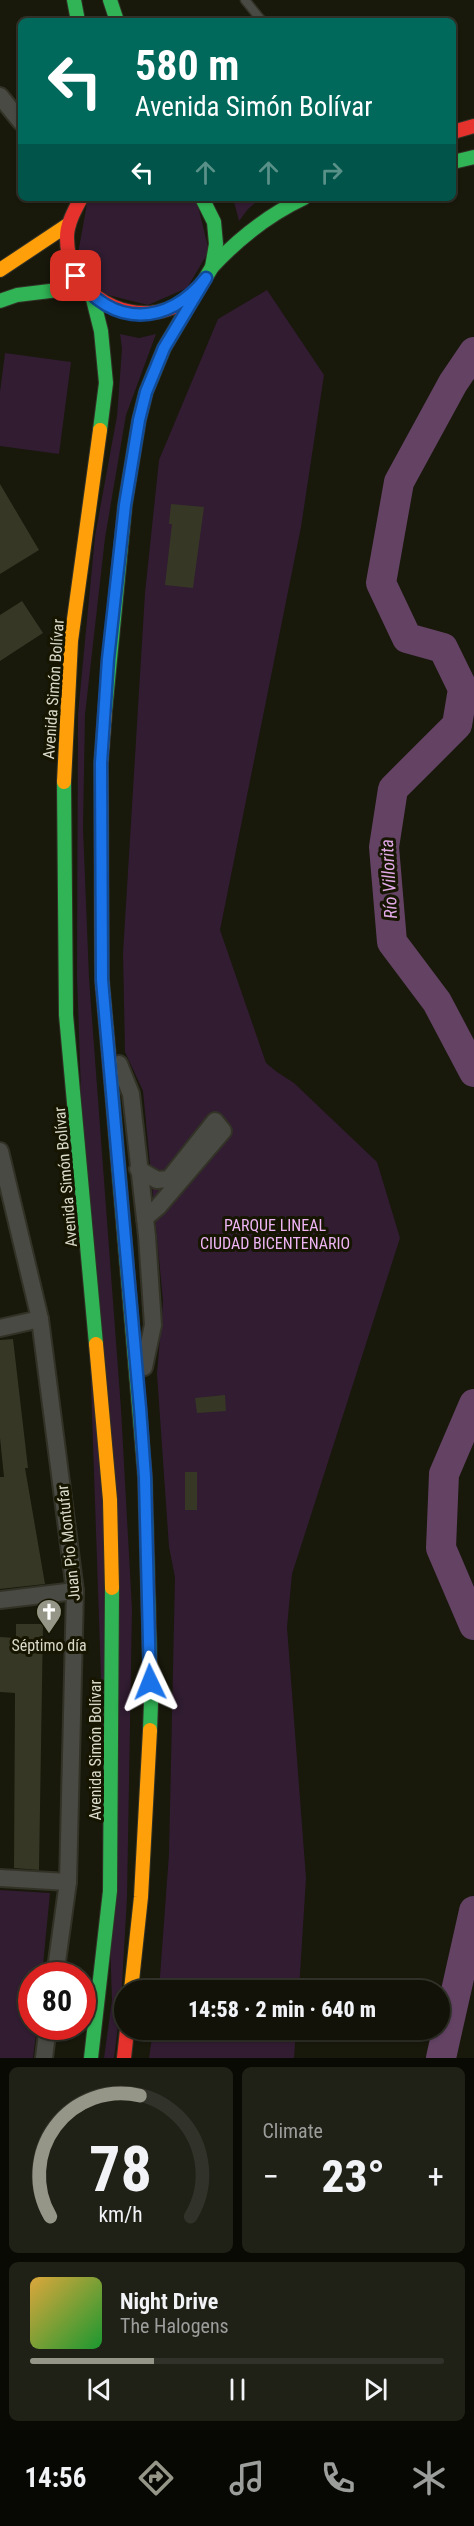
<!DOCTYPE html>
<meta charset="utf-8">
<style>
:root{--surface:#121208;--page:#1f2016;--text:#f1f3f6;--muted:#9c9e9c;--line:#313229;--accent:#959687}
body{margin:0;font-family:"Roboto Condensed",sans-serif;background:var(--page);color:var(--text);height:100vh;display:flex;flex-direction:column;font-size:22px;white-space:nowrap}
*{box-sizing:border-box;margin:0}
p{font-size:20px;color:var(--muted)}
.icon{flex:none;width:33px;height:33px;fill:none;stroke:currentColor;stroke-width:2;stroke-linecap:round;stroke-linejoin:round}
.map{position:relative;height:2058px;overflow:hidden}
.drawer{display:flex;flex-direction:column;gap:9px;padding:9px;background:#0a0a04;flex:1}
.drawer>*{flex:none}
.banner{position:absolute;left:18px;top:18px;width:438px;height:183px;border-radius:9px;box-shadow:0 2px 4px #0004,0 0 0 2px var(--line);background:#00695c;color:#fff;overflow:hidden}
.speed{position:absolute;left:18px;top:1962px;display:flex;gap:12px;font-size:30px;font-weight:700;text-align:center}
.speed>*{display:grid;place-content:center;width:78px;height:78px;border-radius:50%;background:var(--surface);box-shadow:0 2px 4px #0004,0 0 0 2px var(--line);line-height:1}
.speed .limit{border:9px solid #d22;background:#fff;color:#111}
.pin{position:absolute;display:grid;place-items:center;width:51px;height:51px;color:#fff;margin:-26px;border-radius:12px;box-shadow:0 3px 9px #0006}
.me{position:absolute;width:66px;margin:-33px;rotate:358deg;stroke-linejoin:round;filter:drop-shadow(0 0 4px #0008)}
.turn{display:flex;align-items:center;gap:21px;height:126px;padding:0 18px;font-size:27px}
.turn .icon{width:78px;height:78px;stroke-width:2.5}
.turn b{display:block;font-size:42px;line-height:51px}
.lanes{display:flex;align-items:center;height:57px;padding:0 18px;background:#0003;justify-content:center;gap:30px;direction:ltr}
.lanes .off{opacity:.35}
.big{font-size:45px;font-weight:800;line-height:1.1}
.drawer .tile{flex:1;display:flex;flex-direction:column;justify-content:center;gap:9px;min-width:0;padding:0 21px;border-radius:9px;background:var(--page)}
.drawer .dial{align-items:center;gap:0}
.dial svg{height:156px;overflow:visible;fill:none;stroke:var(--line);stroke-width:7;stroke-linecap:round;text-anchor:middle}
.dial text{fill:var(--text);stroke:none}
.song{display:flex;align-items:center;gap:18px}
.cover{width:72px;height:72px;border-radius:9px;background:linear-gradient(135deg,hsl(40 70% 55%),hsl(130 70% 35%))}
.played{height:6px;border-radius:3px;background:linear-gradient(90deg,var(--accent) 30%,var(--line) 30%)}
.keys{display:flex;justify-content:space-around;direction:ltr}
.heat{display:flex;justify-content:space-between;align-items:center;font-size:33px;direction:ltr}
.drawer .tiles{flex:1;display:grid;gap:9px;grid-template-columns:1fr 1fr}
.tile:last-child{grid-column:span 2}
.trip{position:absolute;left:114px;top:1980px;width:336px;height:60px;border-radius:30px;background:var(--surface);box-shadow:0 2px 4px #0004,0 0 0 2px var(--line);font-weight:800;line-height:60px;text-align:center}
.dock{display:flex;height:96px;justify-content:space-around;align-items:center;background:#070703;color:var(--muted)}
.dock .icon{width:42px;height:42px}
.dock .current{color:var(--accent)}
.dock b{font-size:27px;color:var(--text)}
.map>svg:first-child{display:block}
.green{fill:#311c31}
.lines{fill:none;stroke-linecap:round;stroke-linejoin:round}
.river{stroke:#634264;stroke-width:30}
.building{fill:#373726}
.lane-casing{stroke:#323227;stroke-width:11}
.street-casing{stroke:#323227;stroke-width:20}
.fast-casing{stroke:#323227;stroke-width:16}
.slow-casing{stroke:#323227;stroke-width:16}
.jam-casing{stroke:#323227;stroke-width:16}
.lane{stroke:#4a4a44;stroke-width:8}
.street{stroke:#4a4a44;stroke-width:16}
.fast{stroke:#30b455;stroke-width:14}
.slow{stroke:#ff9f0a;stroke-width:14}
.jam{stroke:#e5322d;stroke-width:14}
.route-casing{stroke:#114b97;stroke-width:15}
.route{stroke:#1a73e8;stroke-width:10}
.labels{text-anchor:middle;stroke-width:6;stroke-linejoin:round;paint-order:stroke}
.street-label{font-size:16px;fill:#d9daca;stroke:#151500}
.park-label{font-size:16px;fill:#efb4f4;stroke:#151500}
.poi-label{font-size:16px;fill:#d9daca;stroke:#151500}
.water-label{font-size:18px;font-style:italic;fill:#e3aae8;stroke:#151500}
</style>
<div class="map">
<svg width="474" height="2058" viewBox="0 0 474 2058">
<rect width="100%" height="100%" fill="#18180b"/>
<g class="green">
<path d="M88 198H196L209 251 187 288 148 305 104 294 77 259Z"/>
<path d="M233 198H261L248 209 239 221Z"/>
<path d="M267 290 324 375 301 527 220 930 266 1063 277 1072 294 1083 377 1162 400 1238 292 1574 287 1627 306 1878 299 1990H159L169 1854 175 1577 169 1547 157 1374 163 1301 143 1091 125 1052 123 953 145 593 159 460 218 319Z"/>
<path d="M120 334 139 338 156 334 126 415 105 538 85 715 83 828 89 978 121 1409 132 1609 127 1898 121 2001 114 2058H104L112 2000 77 976 78 714 95 536 117 416 122 349Z"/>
<path d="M5 353 71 362 59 454 0 446V392Z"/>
<path d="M0 1890 50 1893 42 1975 32 1976V2026L37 2027 33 2058H0Z"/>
<path d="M153 2030H296L294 2058H149Z"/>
</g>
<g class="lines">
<g class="river">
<path d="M474 352 453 383 399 482 381 583 407 638 443 648 463 689 457 725 393 789 384 847 392 942 437 1002 474 1072"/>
<path d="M474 1404 444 1474 441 1548 474 1625"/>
<path d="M441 2058 474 1911"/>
</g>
</g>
<g class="building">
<path d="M0 484 39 550 0 574Z"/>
<path d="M171 504 204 507 193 588 165 585 172 524H169Z"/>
<path d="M22 601 43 633 0 661V615Z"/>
<path d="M13 1339 28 1468H25L45 1584 0 1589V1477H4L0 1438V1340Z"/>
<path d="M225 1395 226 1411 197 1413 195 1398Z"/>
<rect x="185" y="1472" width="12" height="38"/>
<path d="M16 1624H43L39 1870 14 1868 15 1693 0 1692V1637L16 1638Z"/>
</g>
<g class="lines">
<defs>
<path id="lane" d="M245 0 262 21"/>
<g id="street">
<path d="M0 96 21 122"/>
<path d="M119 1064 131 1094 147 1236 153 1325 144 1367"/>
<path d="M0 1151 40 1319 75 1591 68 1882 55 1976"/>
<path d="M138 1169 157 1180 169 1179 215 1121 223 1131 158 1207 145 1218"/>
<path d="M0 1328 40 1319"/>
<path d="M0 1600 75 1591"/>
<path d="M0 1878 68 1882"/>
<path d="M44 2058 48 2026"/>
</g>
<g id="fast">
<path d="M74 0 78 21"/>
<path d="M110 0 117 21"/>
<path d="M453 162 474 157"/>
<path d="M212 267C239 238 268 215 304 198"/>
<path d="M92 295 101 331 106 383 100 430"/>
<path d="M0 301 17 295 83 287"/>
<path d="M105 711 125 505 139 420 146 392 164 348 212 267 216 244 214 222 202 198"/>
<path d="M64 782 66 1015 96 1344"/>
<path d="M111 1080 145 1477 151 1703 150 1730"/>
<path d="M91 2058 110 1891 112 1588"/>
</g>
<g id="slow">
<path d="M0 270 69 224"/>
<path d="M105 711 101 763 102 980 111 1080"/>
<path d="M64 782 71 641 100 430"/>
<path d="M96 1344 110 1500 112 1588"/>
<path d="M131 1990 141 1897 150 1730"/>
</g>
<g id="jam">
<path d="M453 132 474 126"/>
<path d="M81 198C75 210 67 223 67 237 66 303 150 339 196 291"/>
<path d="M124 2058 127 2030"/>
</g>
</defs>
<use href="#lane" class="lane-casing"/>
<use href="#street" class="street-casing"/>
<use href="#fast" class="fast-casing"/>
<use href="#slow" class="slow-casing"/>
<use href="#jam" class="jam-casing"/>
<use href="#lane" class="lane"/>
<use href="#street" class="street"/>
<use href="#fast" class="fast"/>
<use href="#slow" class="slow"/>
<use href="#jam" class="jam"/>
</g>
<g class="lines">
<defs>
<path id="route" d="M76 276C112 328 168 326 206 278L164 348 146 392 139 420 125 505 108 659 101 763 102 980 140 1408 145 1477 150 1682"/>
</defs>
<use href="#route" class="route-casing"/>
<use href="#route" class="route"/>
</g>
<defs>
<symbol id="church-pin" viewBox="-11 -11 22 30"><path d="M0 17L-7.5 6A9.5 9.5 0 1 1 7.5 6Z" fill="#959687" stroke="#151500"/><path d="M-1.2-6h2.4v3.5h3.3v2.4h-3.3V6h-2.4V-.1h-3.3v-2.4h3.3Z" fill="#fff"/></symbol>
</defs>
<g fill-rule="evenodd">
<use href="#church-pin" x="34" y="1597" width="30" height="40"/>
</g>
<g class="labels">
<g class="street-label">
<text transform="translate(53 689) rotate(-86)" y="6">Avenida Simón Bolívar</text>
<text transform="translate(65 1177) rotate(-95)" y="6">Avenida Simón Bolívar</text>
<text transform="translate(68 1543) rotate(-96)" y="6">Juan Pio Montufar</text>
<text transform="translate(95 1750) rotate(-90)" y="6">Avenida Simón Bolívar</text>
</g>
<g class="park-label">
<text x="275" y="1231">PARQUE LINEAL<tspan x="275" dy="18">CIUDAD BICENTENARIO</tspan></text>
</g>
<g class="poi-label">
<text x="49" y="1651">Séptimo día</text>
</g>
<g class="water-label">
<text transform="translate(389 879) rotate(-93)" y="6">Río Villorita</text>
</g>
</g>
</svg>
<div class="speed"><div class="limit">80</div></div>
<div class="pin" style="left:76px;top:276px;background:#d93025"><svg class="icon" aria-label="arrive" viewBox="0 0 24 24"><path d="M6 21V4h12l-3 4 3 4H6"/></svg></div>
<svg class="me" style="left:150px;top:1682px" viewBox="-20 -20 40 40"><path d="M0-17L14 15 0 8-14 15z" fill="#1a73e8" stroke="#fff" stroke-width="4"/></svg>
<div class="trip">14:58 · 2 min · 640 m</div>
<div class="banner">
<div class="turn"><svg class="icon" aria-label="left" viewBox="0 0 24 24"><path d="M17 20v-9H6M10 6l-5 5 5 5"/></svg><div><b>580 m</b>Avenida Simón Bolívar</div></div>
<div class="lanes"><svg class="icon" aria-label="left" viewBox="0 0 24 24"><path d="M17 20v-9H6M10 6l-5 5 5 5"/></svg><svg class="icon off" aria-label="ahead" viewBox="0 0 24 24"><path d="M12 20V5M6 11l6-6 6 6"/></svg><svg class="icon off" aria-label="ahead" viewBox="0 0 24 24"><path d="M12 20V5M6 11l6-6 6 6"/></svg><svg class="icon off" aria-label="right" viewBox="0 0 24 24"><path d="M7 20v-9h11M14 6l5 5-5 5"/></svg></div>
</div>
</div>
<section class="drawer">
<div class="tiles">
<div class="tile dial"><svg viewBox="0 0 100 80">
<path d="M14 69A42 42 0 1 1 86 69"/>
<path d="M14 69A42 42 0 0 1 60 7" stroke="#959687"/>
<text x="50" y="56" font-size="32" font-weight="700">78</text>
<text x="50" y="72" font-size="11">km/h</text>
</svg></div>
<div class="tile"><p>Climate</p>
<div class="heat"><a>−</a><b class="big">23°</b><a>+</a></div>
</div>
<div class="tile">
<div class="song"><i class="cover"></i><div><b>Night Drive</b><p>The Halogens</p></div></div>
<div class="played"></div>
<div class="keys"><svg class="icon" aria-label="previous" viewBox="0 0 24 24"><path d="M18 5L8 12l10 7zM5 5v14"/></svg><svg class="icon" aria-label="pause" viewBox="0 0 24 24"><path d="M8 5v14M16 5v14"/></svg><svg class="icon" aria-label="next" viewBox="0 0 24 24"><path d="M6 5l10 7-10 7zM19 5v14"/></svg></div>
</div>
</div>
</section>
<nav class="dock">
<b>14:56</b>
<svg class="icon current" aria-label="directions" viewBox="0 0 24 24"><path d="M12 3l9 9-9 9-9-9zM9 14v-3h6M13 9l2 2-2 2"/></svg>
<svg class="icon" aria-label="music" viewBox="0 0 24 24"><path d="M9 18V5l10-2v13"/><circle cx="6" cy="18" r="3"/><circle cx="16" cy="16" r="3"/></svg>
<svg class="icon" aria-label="phone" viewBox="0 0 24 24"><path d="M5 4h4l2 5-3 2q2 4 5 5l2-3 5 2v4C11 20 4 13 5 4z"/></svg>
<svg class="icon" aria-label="climate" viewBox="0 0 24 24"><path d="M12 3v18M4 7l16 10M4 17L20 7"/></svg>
</nav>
